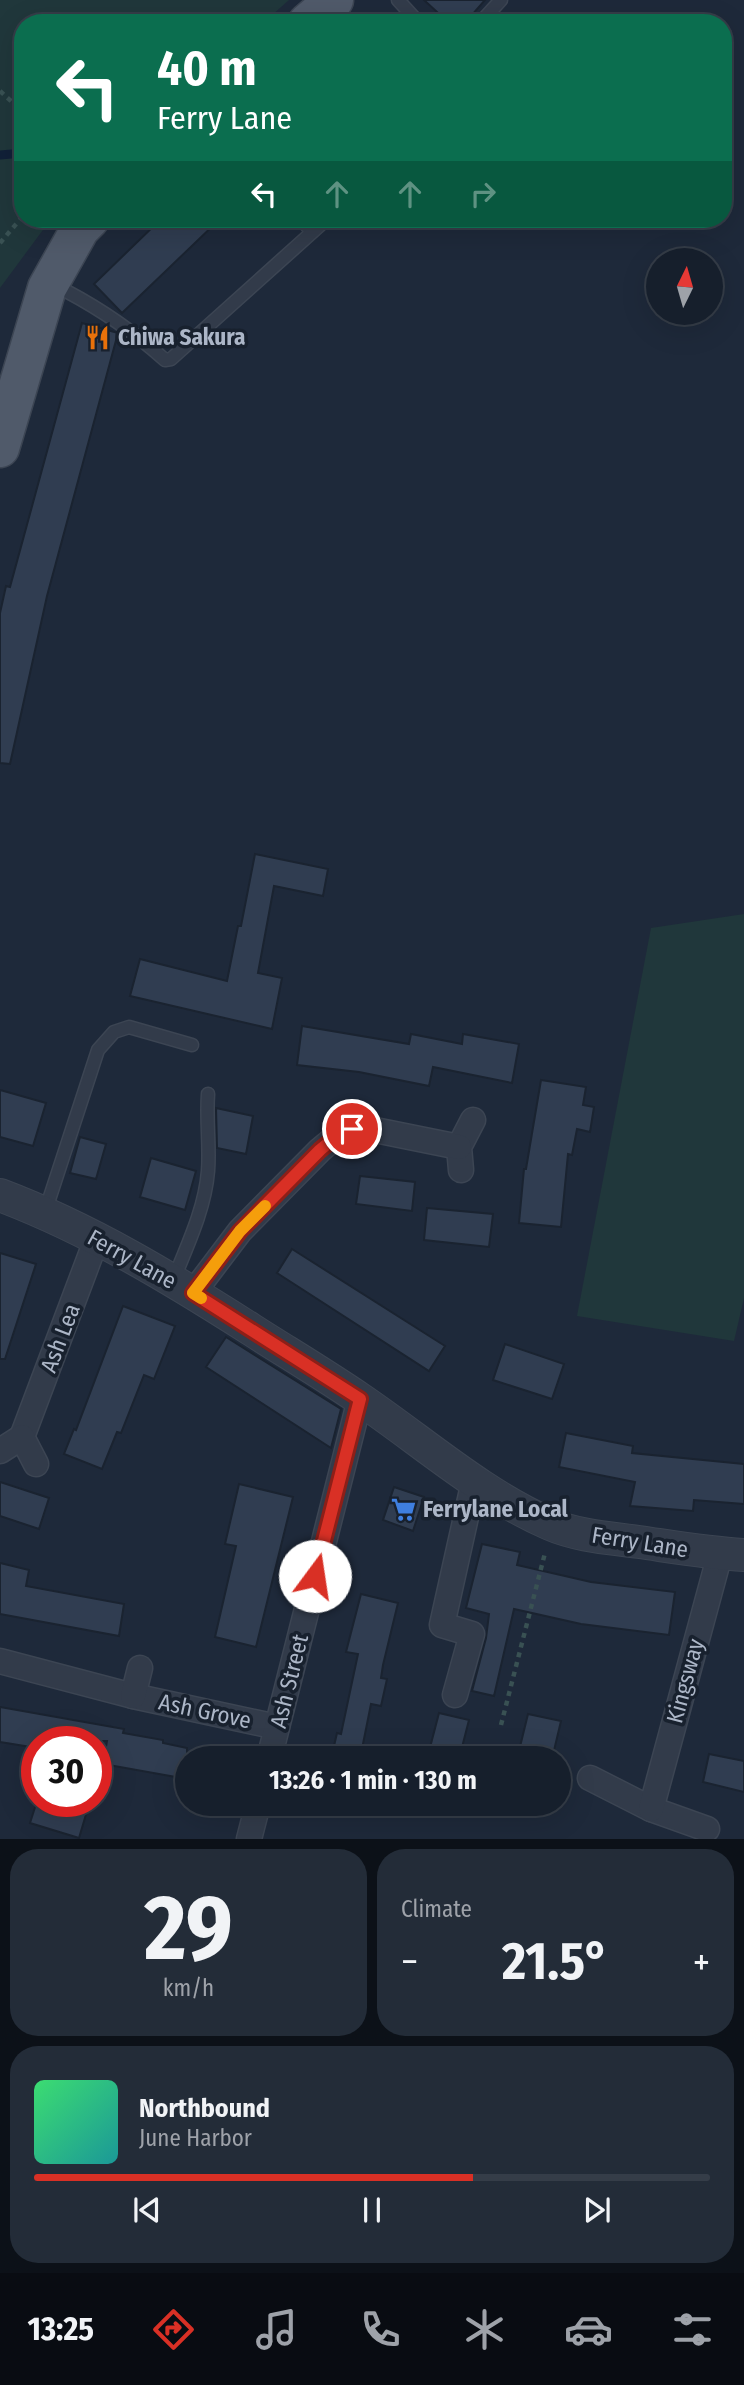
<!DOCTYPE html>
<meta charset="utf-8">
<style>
:root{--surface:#161f2c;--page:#232c38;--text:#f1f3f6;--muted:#9ea2a9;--line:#353d48;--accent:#d93025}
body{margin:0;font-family:"Fira Sans Condensed",sans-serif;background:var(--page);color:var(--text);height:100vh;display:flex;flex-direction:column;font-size:26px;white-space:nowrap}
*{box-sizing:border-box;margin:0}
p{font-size:23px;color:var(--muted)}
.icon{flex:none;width:38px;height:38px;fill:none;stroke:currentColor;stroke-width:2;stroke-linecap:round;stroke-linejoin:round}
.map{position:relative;height:1839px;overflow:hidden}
.panel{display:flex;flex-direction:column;gap:10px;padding:10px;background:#0c1118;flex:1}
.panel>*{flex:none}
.banner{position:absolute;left:14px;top:14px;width:718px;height:214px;border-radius:28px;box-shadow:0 7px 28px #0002,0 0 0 2px var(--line);background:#0b6e4f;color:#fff;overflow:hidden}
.needle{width:46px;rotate:5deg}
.controls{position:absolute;left:646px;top:248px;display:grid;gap:14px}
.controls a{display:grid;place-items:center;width:77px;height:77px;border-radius:50%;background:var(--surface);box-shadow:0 7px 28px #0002,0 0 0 2px var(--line);font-size:35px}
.speed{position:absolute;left:21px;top:1726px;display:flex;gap:14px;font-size:35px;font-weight:700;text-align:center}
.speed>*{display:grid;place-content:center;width:91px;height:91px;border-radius:50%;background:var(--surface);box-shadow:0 7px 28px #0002,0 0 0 2px var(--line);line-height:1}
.speed .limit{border:10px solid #d22;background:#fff;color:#111}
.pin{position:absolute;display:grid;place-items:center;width:60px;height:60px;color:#fff;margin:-30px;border:4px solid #fff;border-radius:50%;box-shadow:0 2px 7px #0007}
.me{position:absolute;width:77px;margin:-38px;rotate:14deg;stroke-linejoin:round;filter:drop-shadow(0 0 5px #0008)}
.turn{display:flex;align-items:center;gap:24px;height:147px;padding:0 28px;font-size:32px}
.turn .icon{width:91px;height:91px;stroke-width:2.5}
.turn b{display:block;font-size:49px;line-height:60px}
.lanes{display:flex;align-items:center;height:66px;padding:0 28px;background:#0003;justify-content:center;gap:35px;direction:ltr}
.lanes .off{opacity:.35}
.big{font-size:52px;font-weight:700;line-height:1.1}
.panel .card{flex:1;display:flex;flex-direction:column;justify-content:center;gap:10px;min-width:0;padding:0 24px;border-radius:28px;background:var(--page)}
.panel .dial{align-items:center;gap:0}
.dial b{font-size:91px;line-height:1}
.song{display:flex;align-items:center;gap:21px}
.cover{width:84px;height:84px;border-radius:10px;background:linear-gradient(135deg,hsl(140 70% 55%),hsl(180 70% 35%))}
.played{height:7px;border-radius:4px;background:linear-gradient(90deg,var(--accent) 65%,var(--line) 65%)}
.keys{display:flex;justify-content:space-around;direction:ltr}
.heat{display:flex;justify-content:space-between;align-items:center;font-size:38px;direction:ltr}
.panel .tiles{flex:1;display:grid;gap:10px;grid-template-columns:1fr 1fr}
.card:last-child{grid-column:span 2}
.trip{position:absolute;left:175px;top:1746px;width:396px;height:70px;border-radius:35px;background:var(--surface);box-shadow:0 7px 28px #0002,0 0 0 2px var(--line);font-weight:700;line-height:70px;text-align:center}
.menu{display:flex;height:112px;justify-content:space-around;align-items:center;background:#090c12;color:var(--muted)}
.menu .icon{width:49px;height:49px}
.menu .selected{color:var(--accent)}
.menu b{font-size:32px;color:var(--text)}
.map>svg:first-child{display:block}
.green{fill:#20373b}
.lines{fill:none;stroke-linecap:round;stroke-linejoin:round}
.stream{stroke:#112038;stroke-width:9}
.building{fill:#303d51;stroke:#1a2330;stroke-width:2}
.service-casing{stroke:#3c4553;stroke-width:15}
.minor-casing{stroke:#3c4553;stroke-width:27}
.tertiary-casing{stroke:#3c4553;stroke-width:34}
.primary-casing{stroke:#3c4553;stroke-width:41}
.path{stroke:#395153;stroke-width:4.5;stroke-dasharray:5 5;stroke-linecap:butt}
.service{stroke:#323b4a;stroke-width:12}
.minor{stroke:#323b4a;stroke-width:24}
.tertiary{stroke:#323b4a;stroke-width:32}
.primary{stroke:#505a6a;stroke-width:38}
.route-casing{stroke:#8d1f18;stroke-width:18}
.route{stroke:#d93025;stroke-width:12}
.slow{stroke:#f59e0b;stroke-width:12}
.labels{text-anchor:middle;stroke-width:7;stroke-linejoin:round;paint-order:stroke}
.poi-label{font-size:23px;font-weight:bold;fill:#acb6c7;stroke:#18212e;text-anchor:start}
.street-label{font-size:23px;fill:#acb6c7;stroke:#18212e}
</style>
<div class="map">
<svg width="744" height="1839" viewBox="0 0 744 1839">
<rect width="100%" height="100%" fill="#1e293a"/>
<g class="green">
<path d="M0 0H289L263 23H23V219H51L0 288Z"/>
<path d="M744 914V1298L734 1341 577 1316 651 928Z"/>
</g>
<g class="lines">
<path class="stream" d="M0 155 23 153"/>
</g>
<g class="building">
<path d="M424 0H485L465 23H449Z"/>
<path d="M161 219H220L122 313 94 284Z"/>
<path d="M82 323 118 333 47 596 10 764 0 763V613L6 586 10 587Z"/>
<path d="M255 854 328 869 323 896 274 886 258 973 282 978 272 1029 130 996 140 959 227 981 238 926H241Z"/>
<path d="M302 1026 409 1044 411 1034 462 1044 463 1034 519 1044 512 1083 433 1067 429 1086 359 1072 297 1065Z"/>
<path d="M541 1080 586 1087 583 1105 594 1107 590 1132 577 1129 572 1155 568 1154 561 1227 519 1223 524 1169H526Z"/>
<path d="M0 1090 46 1103 33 1146 0 1137Z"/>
<path d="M216 1108 253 1116 246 1154 217 1148Z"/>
<path d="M80 1137 106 1144 96 1179 70 1173Z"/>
<path d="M151 1158 196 1171 185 1210 140 1197Z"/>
<path d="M360 1176 415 1182 412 1211 356 1204Z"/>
<path d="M427 1208 493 1214 489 1247 424 1240Z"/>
<path d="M292 1249 445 1346 429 1371 277 1273Z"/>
<path d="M0 1253 36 1264 5 1359H0Z"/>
<path d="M123 1306 175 1326 154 1379 144 1375 121 1433 117 1432 102 1469 64 1454 74 1429 76 1430Z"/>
<path d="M226 1337 341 1409 331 1448 206 1367Z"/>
<path d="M505 1344 564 1364 552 1399 493 1380Z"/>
<path d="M566 1433 633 1446 632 1453 744 1464V1504L694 1500 693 1511 630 1506 635 1482 559 1467Z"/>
<path d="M0 1482 49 1498 39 1529 0 1516Z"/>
<path d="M239 1484 293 1497 256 1647 215 1637 236 1546 225 1544Z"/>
<path d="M394 1487 424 1497 413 1531 383 1520Z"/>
<path d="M482 1544 520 1552 517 1565 591 1582 675 1592 669 1635 581 1624 514 1609 494 1696 472 1691 486 1638 489 1614 466 1608Z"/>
<path d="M0 1563 29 1570 26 1586 124 1604 119 1636 0 1614Z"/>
<path d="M361 1594 398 1603 383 1665 381 1678 387 1679 381 1706 371 1704 360 1759H331L337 1733 341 1734 358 1654 346 1652Z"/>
<path d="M0 1707 124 1729 123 1733 163 1740V1743L187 1748V1779L103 1764 107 1741H37V1748L0 1742Z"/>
<path d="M439 1713 469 1720 459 1759H427Z"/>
<path d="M528 1714 561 1721 552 1759H517Z"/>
<path d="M709 1754 744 1761V1792L703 1782Z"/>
<path d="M37 1801H90L79 1838 30 1823Z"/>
</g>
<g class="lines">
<defs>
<g id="service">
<path d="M398 0 419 23"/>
<path d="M480 23 501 0"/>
<path d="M301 219 312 232"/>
<path d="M66 291C102 310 134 332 165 360L171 359 327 219"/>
<path d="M45 1212 98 1050 114 1032 129 1027 192 1045"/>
<path d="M173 1281C187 1246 205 1209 208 1171 210 1146 206 1120 208 1094"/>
</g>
<g id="minor">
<path d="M461 1170 459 1147 473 1120"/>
<path d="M193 1293 240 1231 320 1150 338 1135 352 1129 365 1128 459 1147"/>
<path d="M22 1437 97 1238"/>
<path d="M0 1451 22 1437 36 1464"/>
<path d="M0 1661 133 1696 277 1727"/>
<path d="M455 1695 472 1634 442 1625 474 1481"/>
<path d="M133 1696 140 1668"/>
<path d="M269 1759 360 1399"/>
<path d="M590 1778 651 1809 707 1829"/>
<path d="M651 1809 720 1554"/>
<path d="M249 1839 258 1804"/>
</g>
<path id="tertiary" d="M0 1195C90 1229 172 1279 252 1330 288 1353 325 1375 360 1399 422 1441 481 1494 550 1524 577 1536 610 1538 639 1542 674 1547 709 1553 744 1555"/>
<g id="primary">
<path d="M307 23 334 0"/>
<path d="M0 448 47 288 80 229 90 219"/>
</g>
</defs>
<use href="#service" class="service-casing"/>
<use href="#minor" class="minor-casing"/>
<use href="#tertiary" class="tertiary-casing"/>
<use href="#primary" class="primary-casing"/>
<g class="path">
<path d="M0 91 23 112"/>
<path d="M0 243 23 216"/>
<path d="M501 1725 545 1553"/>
</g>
<use href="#service" class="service"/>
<use href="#minor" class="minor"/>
<use href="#tertiary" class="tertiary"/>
<use href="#primary" class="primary"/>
</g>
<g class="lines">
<defs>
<path id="route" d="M315 1576 360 1399 193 1293 240 1231 320 1150 338 1135 352 1129"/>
</defs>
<use href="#route" class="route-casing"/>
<use href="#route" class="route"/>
<path class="slow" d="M201 1298 193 1293 240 1231 265 1206"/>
</g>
<defs>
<symbol id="restaurant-bare" viewBox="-9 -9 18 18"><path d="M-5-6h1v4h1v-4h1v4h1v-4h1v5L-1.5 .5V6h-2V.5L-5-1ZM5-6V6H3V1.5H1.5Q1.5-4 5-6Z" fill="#e8710a" stroke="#18212e" stroke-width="2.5" paint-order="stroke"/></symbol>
<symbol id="supermarket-bare" viewBox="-9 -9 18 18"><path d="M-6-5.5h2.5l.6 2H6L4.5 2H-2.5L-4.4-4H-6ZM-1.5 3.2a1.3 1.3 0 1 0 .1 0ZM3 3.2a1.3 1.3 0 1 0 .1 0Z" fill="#3f7fe0" stroke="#18212e" stroke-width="2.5" paint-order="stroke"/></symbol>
</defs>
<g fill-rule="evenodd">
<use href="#restaurant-bare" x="80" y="320" width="35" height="35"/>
<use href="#supermarket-bare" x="386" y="1492" width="35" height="35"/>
</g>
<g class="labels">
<g class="poi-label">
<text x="118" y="345">Chiwa Sakura</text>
<text x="423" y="1517">Ferrylane Local</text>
</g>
<g class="street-label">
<text transform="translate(132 1259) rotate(29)" y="8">Ferry Lane</text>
<text transform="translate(60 1338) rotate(-69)" y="8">Ash Lea</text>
<text transform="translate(640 1542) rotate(9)" y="8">Ferry Lane</text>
<text transform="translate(289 1681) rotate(-76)" y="8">Ash Street</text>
<text transform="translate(685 1681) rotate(-75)" y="8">Kingsway</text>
<text transform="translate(205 1711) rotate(12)" y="8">Ash Grove</text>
</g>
</g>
</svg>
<div class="controls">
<a><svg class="needle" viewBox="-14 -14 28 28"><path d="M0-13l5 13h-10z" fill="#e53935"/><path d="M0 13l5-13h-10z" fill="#9ea2a9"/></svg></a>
</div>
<div class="speed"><div class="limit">30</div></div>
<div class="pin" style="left:352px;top:1129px;background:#d93025"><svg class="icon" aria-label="arrive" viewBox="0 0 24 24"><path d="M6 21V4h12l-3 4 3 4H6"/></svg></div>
<svg class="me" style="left:315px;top:1576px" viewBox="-20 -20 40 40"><circle r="19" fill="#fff"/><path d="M0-13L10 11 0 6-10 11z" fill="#d93025"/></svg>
<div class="trip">13:26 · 1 min · 130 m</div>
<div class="banner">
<div class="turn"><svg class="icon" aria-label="left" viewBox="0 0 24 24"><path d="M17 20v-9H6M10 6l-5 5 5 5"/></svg><div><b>40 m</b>Ferry Lane</div></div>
<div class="lanes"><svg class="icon" aria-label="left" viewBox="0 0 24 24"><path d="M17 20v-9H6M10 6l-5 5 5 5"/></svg><svg class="icon off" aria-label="ahead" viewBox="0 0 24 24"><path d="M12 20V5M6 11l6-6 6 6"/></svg><svg class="icon off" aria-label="ahead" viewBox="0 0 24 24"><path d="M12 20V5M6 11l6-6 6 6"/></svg><svg class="icon off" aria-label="right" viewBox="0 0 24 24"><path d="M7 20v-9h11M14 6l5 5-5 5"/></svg></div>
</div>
</div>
<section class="panel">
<div class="tiles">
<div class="card dial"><b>29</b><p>km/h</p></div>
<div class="card"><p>Climate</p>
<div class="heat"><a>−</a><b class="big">21.5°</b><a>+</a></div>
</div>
<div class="card">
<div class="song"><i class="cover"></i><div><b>Northbound</b><p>June Harbor</p></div></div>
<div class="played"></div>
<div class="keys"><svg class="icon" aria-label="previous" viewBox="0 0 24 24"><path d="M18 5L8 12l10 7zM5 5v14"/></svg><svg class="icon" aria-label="pause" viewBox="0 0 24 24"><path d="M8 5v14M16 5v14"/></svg><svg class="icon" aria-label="next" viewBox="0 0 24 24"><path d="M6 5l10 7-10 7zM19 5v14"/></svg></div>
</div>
</div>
</section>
<nav class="menu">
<b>13:25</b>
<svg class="icon selected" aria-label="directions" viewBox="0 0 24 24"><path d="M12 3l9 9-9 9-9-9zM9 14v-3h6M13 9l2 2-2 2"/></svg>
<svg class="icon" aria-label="music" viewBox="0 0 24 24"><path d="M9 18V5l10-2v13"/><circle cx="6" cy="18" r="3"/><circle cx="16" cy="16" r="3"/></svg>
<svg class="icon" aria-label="phone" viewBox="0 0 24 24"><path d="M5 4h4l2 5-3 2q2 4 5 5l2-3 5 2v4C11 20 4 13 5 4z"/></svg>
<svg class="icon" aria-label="climate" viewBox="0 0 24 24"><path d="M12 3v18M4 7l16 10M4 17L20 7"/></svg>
<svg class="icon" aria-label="car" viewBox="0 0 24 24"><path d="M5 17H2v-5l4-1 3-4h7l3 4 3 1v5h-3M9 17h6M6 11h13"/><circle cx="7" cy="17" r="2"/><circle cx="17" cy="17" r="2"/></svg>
<svg class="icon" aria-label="filters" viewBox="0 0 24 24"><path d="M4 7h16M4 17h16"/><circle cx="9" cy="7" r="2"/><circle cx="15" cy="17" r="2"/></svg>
</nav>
